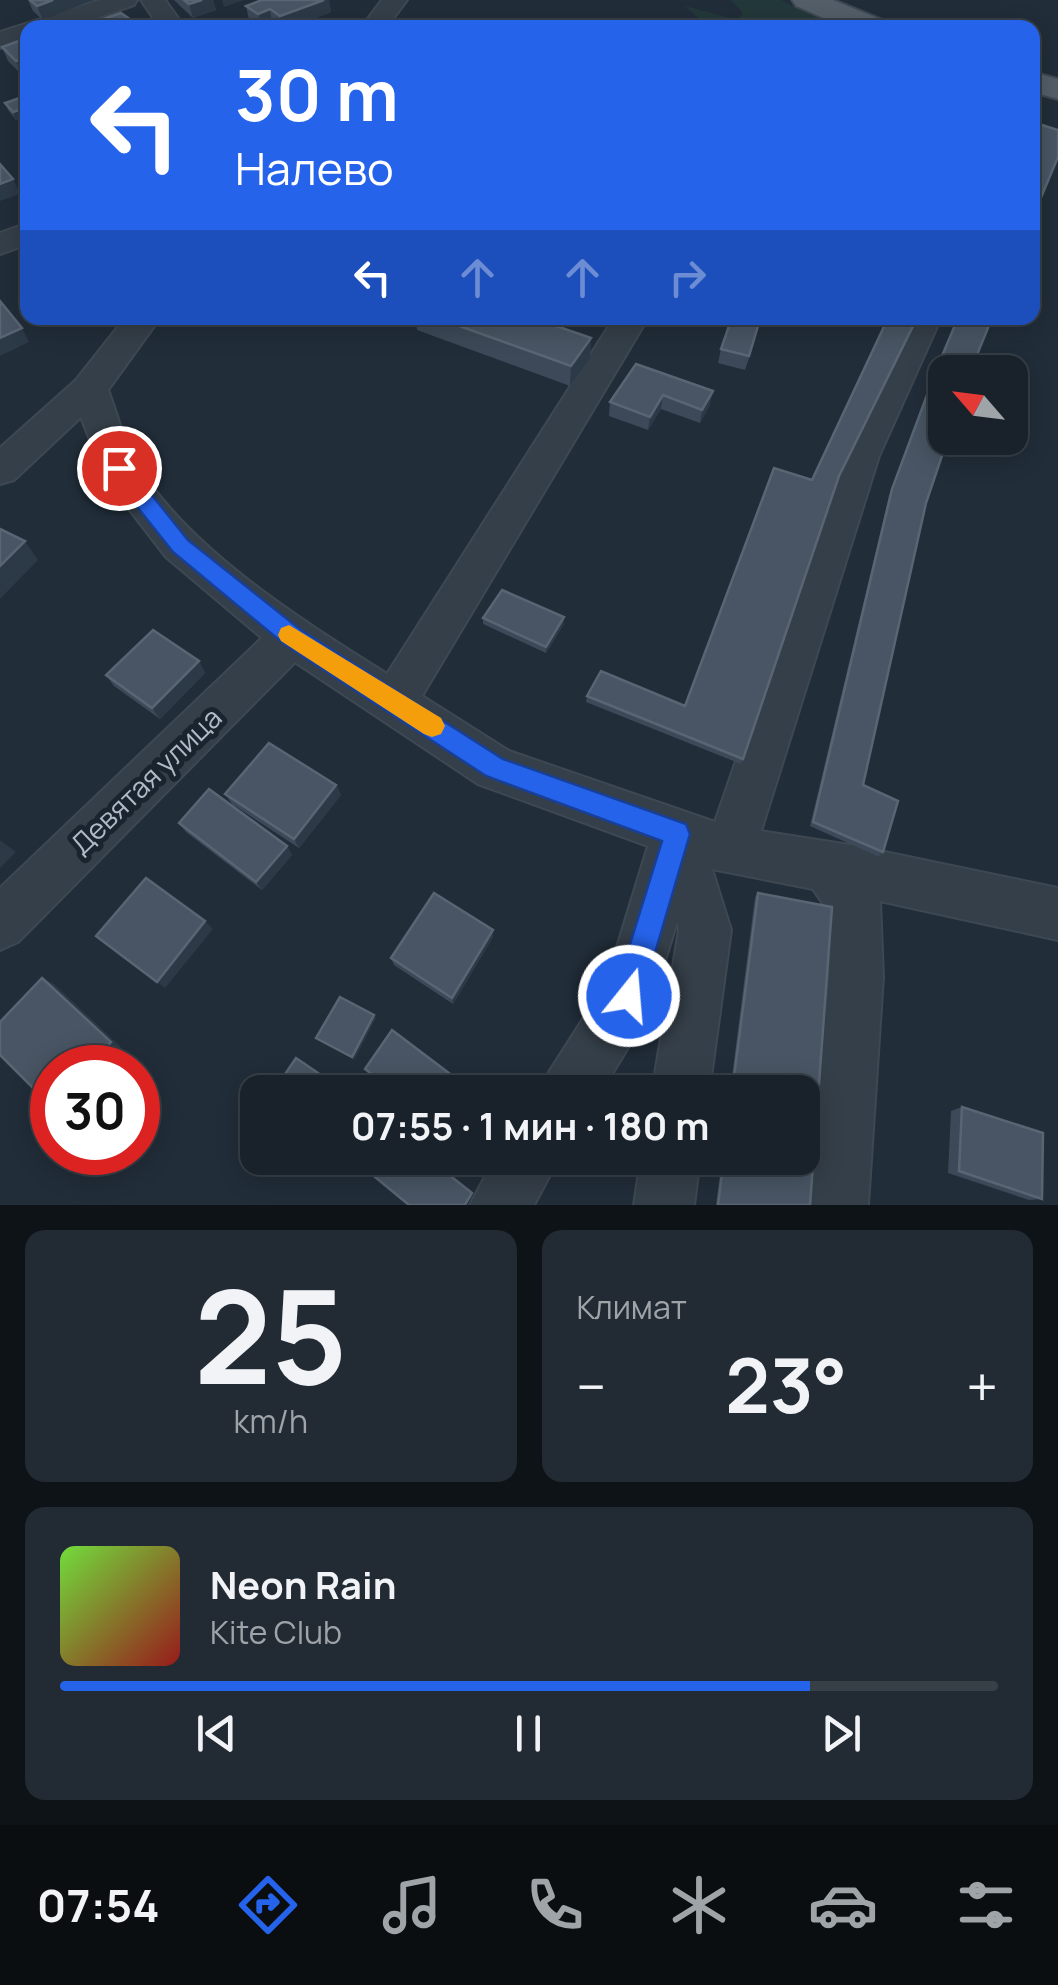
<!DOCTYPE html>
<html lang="ru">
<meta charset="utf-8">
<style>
:root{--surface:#19222b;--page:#222a33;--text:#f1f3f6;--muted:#9fa4a9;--line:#373f47;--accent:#2563eb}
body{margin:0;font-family:Manrope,sans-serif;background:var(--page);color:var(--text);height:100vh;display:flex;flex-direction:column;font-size:38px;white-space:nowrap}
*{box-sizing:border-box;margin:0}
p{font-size:32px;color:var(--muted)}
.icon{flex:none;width:55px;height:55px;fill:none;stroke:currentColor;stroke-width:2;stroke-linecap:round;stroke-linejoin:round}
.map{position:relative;height:1205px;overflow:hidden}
.details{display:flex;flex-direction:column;gap:25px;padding:25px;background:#0e1318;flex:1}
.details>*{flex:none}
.top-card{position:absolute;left:20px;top:20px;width:1020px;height:305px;border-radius:20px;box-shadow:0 5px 25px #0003,0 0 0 2px var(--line);background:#2563eb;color:#fff;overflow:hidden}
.needle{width:65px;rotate:298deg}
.buttons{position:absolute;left:928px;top:355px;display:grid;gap:20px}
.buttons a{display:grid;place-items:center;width:100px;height:100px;border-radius:20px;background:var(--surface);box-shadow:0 5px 25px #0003,0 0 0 2px var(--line);font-size:50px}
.speed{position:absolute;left:30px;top:1045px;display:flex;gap:20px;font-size:50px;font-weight:700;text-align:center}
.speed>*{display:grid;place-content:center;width:130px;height:130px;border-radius:50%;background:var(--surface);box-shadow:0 5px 25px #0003,0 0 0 2px var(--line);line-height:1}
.speed .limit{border:15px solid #d22;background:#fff;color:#111}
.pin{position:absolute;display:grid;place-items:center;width:85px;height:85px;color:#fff;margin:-42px;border:5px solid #fff;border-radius:50%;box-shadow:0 2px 10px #0007}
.me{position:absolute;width:110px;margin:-55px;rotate:17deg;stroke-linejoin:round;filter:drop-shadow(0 0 8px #0008)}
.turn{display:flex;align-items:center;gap:35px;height:210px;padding:0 50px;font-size:45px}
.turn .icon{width:130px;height:130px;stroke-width:2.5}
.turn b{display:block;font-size:70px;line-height:85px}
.lanes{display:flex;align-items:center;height:95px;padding:0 50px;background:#0003;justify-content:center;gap:50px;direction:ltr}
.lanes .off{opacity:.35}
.big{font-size:75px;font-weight:700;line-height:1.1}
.details .tile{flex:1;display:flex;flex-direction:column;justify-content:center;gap:15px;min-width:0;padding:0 35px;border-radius:20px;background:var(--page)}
.details .dial{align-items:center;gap:0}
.dial b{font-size:130px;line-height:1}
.song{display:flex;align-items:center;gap:30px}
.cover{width:120px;height:120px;border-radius:15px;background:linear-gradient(135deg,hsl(100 70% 55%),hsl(0 70% 35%))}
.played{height:10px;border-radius:5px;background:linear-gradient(90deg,var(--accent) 80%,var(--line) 80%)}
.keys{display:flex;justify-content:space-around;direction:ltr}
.heat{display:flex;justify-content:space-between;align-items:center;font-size:55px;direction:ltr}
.details .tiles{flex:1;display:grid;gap:25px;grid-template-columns:1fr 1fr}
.tile:last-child{grid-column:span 2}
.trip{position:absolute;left:240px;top:1075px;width:580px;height:100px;border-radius:20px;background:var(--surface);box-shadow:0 5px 25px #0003,0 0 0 2px var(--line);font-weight:700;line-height:100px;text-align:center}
.dock{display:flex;height:160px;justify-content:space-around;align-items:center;background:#0a0e11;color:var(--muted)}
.dock .icon{width:70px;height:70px}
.dock .current{color:var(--accent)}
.dock b{font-size:45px;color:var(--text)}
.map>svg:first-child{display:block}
.green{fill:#23383a}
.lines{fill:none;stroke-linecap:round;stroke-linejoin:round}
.minor-casing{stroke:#3e4852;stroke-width:4}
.major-casing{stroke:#3e4852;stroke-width:4}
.minor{fill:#353f49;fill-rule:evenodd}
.major{fill:#535e69;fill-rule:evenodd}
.wall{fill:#3d4958}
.shaded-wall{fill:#2c3947}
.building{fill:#495564;stroke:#596573;stroke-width:2.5}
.route{fill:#2563eb;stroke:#184099;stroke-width:2.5}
.slow{fill:#f59e0b}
.labels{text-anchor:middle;stroke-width:10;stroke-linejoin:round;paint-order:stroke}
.street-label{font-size:28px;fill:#b0b9c5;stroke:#1a242e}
</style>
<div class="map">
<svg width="1058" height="1205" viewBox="0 0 1058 1205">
<rect width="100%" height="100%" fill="#212d39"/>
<path class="green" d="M731 0H781L836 27H708L685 6 738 20 743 13Z"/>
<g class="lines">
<defs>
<g id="minor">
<path d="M100 0H137L134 5 66 28H28V39L0 48V32Z"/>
<path d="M141 0H165L185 28H160Z"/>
<path d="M382 0H407L386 28H361Z"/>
<path d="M28 223V244L0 254V233Z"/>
<path d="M125 318H160L108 390C117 413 123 441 136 462 187 549 303 621 387 674L614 318H648L422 696 509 751 715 822 841 456 907 318H941L879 456 761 831 856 846 1058 888V940L880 901 883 977 868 1205H808L829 977 831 915 813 889 712 869 731 930 709 1092H652L679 930 677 922 648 1015 601 1092H541L549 1072 606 983 648 846 478 784 295 662 18 942 0 950V888L262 638 166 557 105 478 81 417 14 480 0 484V448L76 380Z"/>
<path d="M495 1158H559L534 1205H470Z"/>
<path d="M641 1158H700L694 1205H634Z"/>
</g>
<g id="major">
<path d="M792 0H833L885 21 889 28H846L796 6Z"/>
<path d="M1032 72 1058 79V99L1032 92Z"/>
</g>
</defs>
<use href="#minor" class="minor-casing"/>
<use href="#major" class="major-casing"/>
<use href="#minor" class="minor"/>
<use href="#major" class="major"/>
</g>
<g class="wall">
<path d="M28 0H93L43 20 33 11Z"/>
<path d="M174 0H213L216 10 193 18Z"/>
<path d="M262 0H329L331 12 290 28H279L272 23 260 28 249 20 246 6Z"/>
<path d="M28 38 22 75 8 61 2 47Z"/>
<path d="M28 95V132L21 118 16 120 8 110 5 103Z"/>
<path d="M416 318H533L591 338 590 358 570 386 417 330Z"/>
<path d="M755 340 745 370 718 363 721 349Z"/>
<path d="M974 362 926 503 863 785 883 852 879 857 810 826 889 496 936 370Z"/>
<path d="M636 364 710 405 700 423 661 409 648 430 609 416 610 402Z"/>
<path d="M838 480 741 764 586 702 587 696 685 706Z"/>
<path d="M483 618 564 624 546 653 483 624Z"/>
<path d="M199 661 205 673 160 719 114 686 106 675Z"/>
<path d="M336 785 341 795 299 848 232 804 225 794Z"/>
<path d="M179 823 287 846 292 855 262 890 186 832Z"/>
<path d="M758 893 832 907 810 1205H716L722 1158H802V1092H730L755 897Z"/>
<path d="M493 930V937L453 1004 394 965 391 958Z"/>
<path d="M962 1107 1042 1199 1029 1200 948 1173 951 1111Z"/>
</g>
<g class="shaded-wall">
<path d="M53 0H93L43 20 37 6Z"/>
<path d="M202 0H213L216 10 193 18 189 4Z"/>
<path d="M222 0H244L224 7Z"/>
<path d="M324 0H329L331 12 290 28H282L280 16Z"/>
<path d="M270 9 272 23 261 28 258 14Z"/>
<path d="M28 57V73L22 75 16 61Z"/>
<path d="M28 107V116L16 120 13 112Z"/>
<path d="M13 179 20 194 0 201V184Z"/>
<path d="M22 328 29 342 0 356V338Z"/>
<path d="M591 338 590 358 570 386 571 366Z"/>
<path d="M713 391 710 405 700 423 702 410Z"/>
<path d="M663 395 661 409 648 430 650 417Z"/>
<path d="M25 541 38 560 0 599V566Z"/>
<path d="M564 617V624L546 653V647Z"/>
<path d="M199 661 205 673 160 719 152 708Z"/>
<path d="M336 785 341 795 299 848 294 839Z"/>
<path d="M0 840 16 852 0 868Z"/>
<path d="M287 846 292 855 262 890 256 882Z"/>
<path d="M205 921 213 929 165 988 157 982Z"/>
<path d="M493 930V937L453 1004 452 998Z"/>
<path d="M42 978 54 984 121 1047 104 1068H89Z"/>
<path d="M374 1015 376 1018 354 1060 352 1057Z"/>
<path d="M327 1079 330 1081 323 1092H319Z"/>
</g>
<g class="building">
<path d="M30 0H53L37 6Z"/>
<path d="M184 0H202L189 4Z"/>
<path d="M262 0H324L280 16 270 9 258 14 246 6Z"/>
<path d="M121 13 141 27 114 28 103 19Z"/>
<path d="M85 22 90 27 102 23 106 28H68Z"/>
<path d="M27 38 28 57 16 61 2 47Z"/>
<path d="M28 95V107L13 112 5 103Z"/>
<path d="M1042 125 1058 130V157L1032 219V147Z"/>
<path d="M0 164 13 179 0 184Z"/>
<path d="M0 301 22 328 0 338Z"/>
<path d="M437 318H533L591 338 571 366Z"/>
<path d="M888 318H917L839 476 743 759 587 696 601 671 685 706 774 468 812 480Z"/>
<path d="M958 318H992L970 372H945V438H948L926 503 863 785 898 801 883 852 813 822 892 489 939 363Z"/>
<path d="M731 320 758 326 749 356 721 349Z"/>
<path d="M636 364 713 391 702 410 663 395 650 417 610 402Z"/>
<path d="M0 529 25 541 0 566Z"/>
<path d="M502 590 564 617 546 647 483 618Z"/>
<path d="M153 630 199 661 152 708 106 675Z"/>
<path d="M269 743 336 785 294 839 225 794Z"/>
<path d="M209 789 287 846 256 882 179 823Z"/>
<path d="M146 878 205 921 157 982 96 936Z"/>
<path d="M434 893 493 930 452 998 391 958Z"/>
<path d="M758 893 832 907 810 1205H718L724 1158H802V1092H732Z"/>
<path d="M42 978 111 1042 89 1068H52V1107L0 1055V1022Z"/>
<path d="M340 997 374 1015 352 1057 316 1038Z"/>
<path d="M392 1030 474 1092H395L365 1069Z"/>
<path d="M296 1058 327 1079 319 1092H273Z"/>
<path d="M962 1107 1043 1133 1042 1199 959 1171Z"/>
<path d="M388 1158H428L472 1193 465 1205H409L375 1177Z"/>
<path d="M478 1158H490L486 1164Z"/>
</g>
<path class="route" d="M119 461 126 463 188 540 301 630 503 759 686 824 690 834 639 1007 629 1011 619 1007 614 996 662 841 486 776 284 644 173 552 111 474 108 468 111 463Z"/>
<path class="slow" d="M289 625 441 718 445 726 441 734 432 737 424 734 281 641 278 635 281 628Z"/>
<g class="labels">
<g class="street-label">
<text transform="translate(146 781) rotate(-44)" y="10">Девятая улица</text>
</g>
</g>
</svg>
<div class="buttons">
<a><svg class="needle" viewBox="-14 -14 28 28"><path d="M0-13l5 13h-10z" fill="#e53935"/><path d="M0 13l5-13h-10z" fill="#9fa4a9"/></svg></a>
</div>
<div class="speed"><div class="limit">30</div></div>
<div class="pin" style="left:119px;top:468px;background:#d93025"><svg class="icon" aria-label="arrive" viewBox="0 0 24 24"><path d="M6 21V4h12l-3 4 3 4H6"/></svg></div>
<svg class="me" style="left:629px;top:996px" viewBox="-20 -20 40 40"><circle r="17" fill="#2563eb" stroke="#fff" stroke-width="3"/><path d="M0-11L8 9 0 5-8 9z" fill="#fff"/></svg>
<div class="trip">07:55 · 1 мин · 180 m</div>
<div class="top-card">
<div class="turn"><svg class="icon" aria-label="left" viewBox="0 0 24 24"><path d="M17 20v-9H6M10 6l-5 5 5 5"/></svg><div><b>30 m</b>Налево</div></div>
<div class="lanes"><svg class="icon" aria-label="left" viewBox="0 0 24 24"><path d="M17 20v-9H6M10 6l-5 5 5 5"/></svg><svg class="icon off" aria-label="ahead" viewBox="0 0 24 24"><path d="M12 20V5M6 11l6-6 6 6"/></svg><svg class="icon off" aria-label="ahead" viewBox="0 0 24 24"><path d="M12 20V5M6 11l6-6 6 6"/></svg><svg class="icon off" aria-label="right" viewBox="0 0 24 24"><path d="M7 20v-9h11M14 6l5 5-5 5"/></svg></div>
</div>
</div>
<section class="details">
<div class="tiles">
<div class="tile dial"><b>25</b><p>km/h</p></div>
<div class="tile"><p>Климат</p>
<div class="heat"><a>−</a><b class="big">23°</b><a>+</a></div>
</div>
<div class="tile">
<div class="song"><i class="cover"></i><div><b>Neon Rain</b><p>Kite Club</p></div></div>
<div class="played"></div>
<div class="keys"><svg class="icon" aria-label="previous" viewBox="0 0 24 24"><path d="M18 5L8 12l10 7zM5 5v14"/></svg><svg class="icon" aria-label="pause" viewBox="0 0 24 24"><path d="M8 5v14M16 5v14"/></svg><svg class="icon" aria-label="next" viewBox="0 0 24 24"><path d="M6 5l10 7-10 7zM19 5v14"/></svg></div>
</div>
</div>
</section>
<nav class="dock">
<b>07:54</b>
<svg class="icon current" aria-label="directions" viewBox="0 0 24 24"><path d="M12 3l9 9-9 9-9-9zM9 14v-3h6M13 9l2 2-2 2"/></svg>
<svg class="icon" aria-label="music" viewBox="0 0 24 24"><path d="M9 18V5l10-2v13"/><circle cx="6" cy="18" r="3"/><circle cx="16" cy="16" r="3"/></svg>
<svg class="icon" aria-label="phone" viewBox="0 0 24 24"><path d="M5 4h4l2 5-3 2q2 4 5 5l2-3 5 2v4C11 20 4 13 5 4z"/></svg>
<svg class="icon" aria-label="climate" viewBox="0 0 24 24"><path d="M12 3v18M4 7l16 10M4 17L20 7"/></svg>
<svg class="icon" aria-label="car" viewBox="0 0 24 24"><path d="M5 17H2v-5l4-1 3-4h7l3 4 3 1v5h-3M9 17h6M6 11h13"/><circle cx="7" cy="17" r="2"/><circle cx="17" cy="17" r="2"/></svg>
<svg class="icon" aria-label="filters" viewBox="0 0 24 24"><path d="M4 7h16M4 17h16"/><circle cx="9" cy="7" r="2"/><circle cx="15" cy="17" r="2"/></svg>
</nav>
